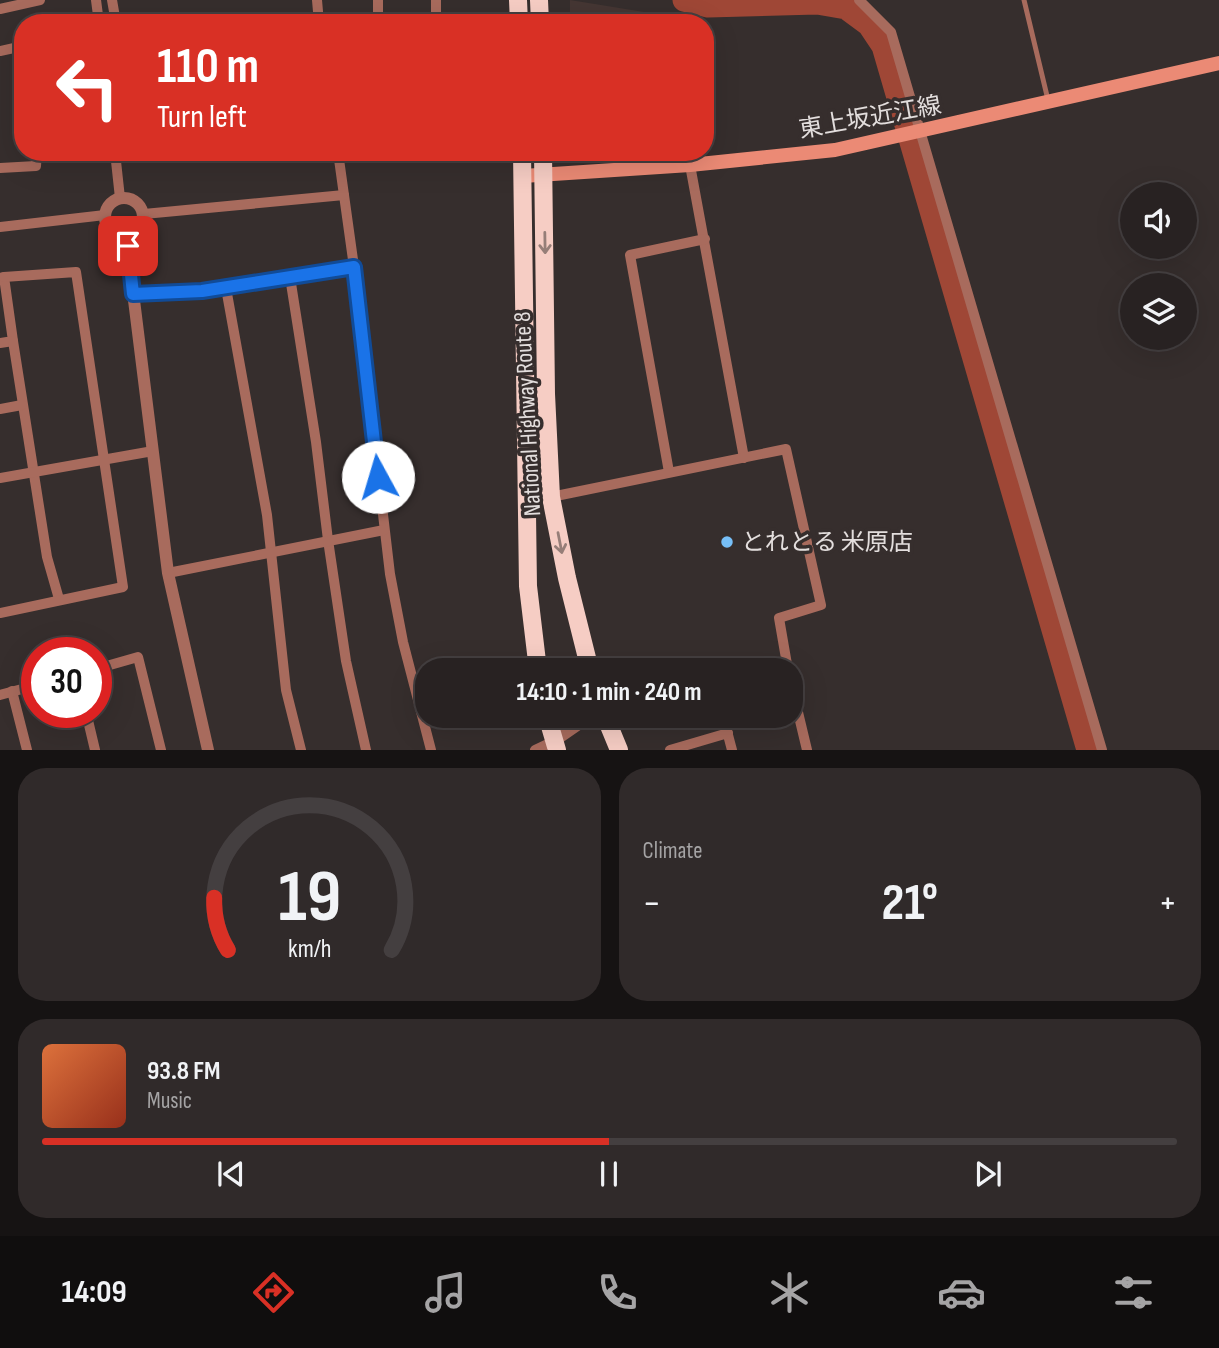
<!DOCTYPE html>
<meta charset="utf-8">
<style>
:root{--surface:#282222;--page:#302a2a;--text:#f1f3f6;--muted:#a5a4a5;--line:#443f40;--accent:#d93025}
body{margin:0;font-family:"Sofia Sans Condensed","Noto Sans JP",sans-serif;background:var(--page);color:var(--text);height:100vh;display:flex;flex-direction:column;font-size:26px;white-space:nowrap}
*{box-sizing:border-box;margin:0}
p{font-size:23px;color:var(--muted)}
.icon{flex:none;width:38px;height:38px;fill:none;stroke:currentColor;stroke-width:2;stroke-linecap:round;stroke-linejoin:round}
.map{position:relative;height:750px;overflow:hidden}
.details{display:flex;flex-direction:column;gap:18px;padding:18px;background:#161313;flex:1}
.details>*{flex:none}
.hud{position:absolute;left:14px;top:14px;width:700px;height:147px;border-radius:28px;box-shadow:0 7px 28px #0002,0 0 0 2px var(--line);background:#d93025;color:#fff;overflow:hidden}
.tools{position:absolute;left:1120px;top:182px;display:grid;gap:14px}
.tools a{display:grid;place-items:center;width:77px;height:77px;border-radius:50%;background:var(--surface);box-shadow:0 7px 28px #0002,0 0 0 2px var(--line);font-size:35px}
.speed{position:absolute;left:21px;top:637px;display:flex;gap:14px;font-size:35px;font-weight:700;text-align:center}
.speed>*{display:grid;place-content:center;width:91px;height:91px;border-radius:50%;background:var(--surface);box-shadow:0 7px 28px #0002,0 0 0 2px var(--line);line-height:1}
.speed .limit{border:10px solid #d22;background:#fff;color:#111}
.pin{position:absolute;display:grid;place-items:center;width:60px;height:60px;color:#fff;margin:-30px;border-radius:14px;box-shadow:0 4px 10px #0006}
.me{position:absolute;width:77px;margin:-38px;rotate:354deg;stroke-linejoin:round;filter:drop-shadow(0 0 5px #0008)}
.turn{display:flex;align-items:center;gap:24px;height:147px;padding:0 28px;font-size:32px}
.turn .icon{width:91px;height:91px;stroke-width:2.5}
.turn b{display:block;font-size:49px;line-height:60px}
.big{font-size:52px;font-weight:700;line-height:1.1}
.details .widget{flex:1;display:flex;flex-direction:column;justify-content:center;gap:10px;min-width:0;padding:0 24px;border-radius:28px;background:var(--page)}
.details .dial{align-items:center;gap:0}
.dial svg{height:182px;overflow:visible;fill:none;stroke:var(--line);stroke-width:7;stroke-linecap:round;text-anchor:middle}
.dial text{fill:var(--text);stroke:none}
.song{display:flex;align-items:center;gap:21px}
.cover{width:84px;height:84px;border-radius:10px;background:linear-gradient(135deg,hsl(20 70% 55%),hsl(10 70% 35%))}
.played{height:7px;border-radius:4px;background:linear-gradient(90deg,var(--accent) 50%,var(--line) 50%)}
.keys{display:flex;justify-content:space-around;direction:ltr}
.heat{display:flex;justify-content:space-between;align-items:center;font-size:38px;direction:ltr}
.details .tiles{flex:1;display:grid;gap:18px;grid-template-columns:1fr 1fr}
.widget:last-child{grid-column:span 2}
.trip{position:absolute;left:415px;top:658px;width:388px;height:70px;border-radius:28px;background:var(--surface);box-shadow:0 7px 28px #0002,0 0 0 2px var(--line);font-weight:700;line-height:70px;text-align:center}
.tabs{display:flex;height:112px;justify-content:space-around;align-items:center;background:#100e0e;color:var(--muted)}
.tabs .icon{width:49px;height:49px}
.tabs .active{color:var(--accent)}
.tabs b{font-size:32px;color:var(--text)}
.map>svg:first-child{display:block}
.built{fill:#453633}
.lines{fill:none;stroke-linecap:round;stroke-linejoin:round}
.river{stroke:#9f4736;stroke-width:23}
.service{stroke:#a86b5d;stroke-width:5}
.minor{stroke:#a86b5d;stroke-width:10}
.tertiary{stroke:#a86b5d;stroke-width:12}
.secondary{stroke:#eb8a75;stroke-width:14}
.trunk{stroke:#f6cdc4;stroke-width:18}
.oneway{stroke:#967e78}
.route-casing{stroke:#114b97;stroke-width:18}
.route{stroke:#1a73e8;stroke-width:12}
.poi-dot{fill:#77bff7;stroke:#362e2d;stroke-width:2.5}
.labels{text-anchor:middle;stroke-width:7;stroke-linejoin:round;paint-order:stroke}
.street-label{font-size:24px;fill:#e3dedd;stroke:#362e2d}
.poi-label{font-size:24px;fill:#e3dedd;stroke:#362e2d;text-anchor:start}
</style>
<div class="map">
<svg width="1219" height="750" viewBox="0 0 1219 750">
<rect width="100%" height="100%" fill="#362e2d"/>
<path class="built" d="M570 0 681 18 682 23H570Z"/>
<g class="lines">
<path class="river" d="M684 0 708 6 817 3 846 8 869 25 883 46 1088 750"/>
<path class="service" d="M1024 0 1048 100"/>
<g class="minor">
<path d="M96 0 99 23"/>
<path d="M112 0 116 23"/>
<path d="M317 0 319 23"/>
<path d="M378 0V23"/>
<path d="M436 0V23"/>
<path d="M859 0 891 32 1102 750"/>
<path d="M0 9 40 0"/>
<path d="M0 51 23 46"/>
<path d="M115 152 120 198"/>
<path d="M338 152 354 267 390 574 403 642 431 750"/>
<path d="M690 165 744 458"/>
<path d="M0 168 36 166 37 152"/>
<path d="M144 214 344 195"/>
<path d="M0 227 105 215"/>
<path d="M290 277 316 442 328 540 346 661 366 750"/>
<path d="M0 278 4 277 13 341 0 343"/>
<path d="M226 288 267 515 286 690 301 750"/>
<path d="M133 294 202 291 354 267"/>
<path d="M13 341 47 557 59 599"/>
<path d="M0 409 22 405"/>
<path d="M669 472 630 255 705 239"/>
<path d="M0 478 153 451"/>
<path d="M551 497 786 449 821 605 779 618 788 670"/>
<path d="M168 573 384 530"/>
<path d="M0 613 123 587 76 272 4 277"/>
<path d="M96 669 138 657 161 750"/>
<path d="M750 670 786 662"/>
<path d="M791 683 807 750"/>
<path d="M12 691 27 750"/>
<path d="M0 695 37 685"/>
<path d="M86 712 95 750"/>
<path d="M723 716 732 750"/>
<path d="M535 750 554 741"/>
<path d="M670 750 728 733"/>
</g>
<g class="tertiary">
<circle cx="124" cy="217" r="19"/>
<path d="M126 236 168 573 208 750"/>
<path d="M554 741 590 716"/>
</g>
<path class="secondary" d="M523 176 690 165 835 150 1219 63"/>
<g class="trunk">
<path d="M518 0 519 23"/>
<path d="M539 0 540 23"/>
<path d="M522 152 528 586 538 670"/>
<path d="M543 152 546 394 551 497 567 578 590 670"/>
<path d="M547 716 557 750"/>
<path d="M605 716 619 750"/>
</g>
</g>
<defs><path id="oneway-shaft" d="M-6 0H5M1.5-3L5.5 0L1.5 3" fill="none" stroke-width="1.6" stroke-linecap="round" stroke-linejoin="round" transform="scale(1.75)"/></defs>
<g class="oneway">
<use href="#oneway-shaft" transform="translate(545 243) rotate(89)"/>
<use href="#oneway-shaft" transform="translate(560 543) rotate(79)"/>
</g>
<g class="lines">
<defs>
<path id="route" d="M128 246 133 294 202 291 354 267 378 477"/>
</defs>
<use href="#route" class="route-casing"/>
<use href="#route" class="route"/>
</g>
<circle class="poi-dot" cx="727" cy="542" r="7"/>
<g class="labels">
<g class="street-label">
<text transform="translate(870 117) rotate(-10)" y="8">東上坂近江線</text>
<text transform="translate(527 414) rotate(-93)" y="8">National Highway Route 8</text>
</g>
<g class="poi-label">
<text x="741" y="550">とれとる 米原店</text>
</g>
</g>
</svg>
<div class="tools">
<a><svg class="icon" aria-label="sound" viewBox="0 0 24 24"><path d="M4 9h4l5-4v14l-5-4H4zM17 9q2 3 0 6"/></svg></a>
<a><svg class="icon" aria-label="layers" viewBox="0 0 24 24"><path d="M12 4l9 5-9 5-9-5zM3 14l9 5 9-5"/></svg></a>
</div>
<div class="speed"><div class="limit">30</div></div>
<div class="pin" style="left:128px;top:246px;background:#d93025"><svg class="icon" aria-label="arrive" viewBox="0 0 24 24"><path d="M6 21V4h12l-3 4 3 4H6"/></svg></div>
<svg class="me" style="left:378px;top:477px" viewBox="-20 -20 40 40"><circle r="19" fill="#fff"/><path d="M0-13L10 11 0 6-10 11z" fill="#1a73e8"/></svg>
<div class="trip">14:10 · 1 min · 240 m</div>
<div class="hud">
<div class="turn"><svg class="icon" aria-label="left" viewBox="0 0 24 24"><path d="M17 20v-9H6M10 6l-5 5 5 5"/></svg><div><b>110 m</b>Turn left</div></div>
</div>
</div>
<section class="details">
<div class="tiles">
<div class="widget dial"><svg viewBox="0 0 100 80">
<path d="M14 69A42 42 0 1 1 86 69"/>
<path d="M14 69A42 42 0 0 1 8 46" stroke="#d93025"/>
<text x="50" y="56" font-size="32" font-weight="700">19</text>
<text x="50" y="72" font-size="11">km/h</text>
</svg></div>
<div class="widget"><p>Climate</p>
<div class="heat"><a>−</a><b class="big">21°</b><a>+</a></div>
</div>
<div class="widget">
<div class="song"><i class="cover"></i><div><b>93.8 FM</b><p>Music</p></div></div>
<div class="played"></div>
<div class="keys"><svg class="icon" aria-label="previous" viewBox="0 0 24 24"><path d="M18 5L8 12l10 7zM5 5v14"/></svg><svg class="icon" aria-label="pause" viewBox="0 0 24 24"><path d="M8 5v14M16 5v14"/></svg><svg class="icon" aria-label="next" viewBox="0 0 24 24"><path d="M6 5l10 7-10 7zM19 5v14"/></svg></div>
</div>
</div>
</section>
<nav class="tabs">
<b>14:09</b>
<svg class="icon active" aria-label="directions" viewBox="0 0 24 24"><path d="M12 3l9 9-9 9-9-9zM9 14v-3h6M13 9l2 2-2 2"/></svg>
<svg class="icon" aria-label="music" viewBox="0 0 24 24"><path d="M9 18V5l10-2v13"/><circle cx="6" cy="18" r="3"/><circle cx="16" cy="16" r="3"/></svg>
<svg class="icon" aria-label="phone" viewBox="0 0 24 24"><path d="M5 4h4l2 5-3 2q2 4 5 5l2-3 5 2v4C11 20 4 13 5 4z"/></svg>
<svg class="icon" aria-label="climate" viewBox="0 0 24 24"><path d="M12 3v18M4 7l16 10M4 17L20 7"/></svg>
<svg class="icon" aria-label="car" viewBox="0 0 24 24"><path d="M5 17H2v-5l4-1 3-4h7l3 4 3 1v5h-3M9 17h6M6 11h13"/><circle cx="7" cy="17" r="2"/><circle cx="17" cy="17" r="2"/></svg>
<svg class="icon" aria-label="filters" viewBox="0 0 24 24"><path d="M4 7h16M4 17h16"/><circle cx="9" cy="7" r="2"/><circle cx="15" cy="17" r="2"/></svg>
</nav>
